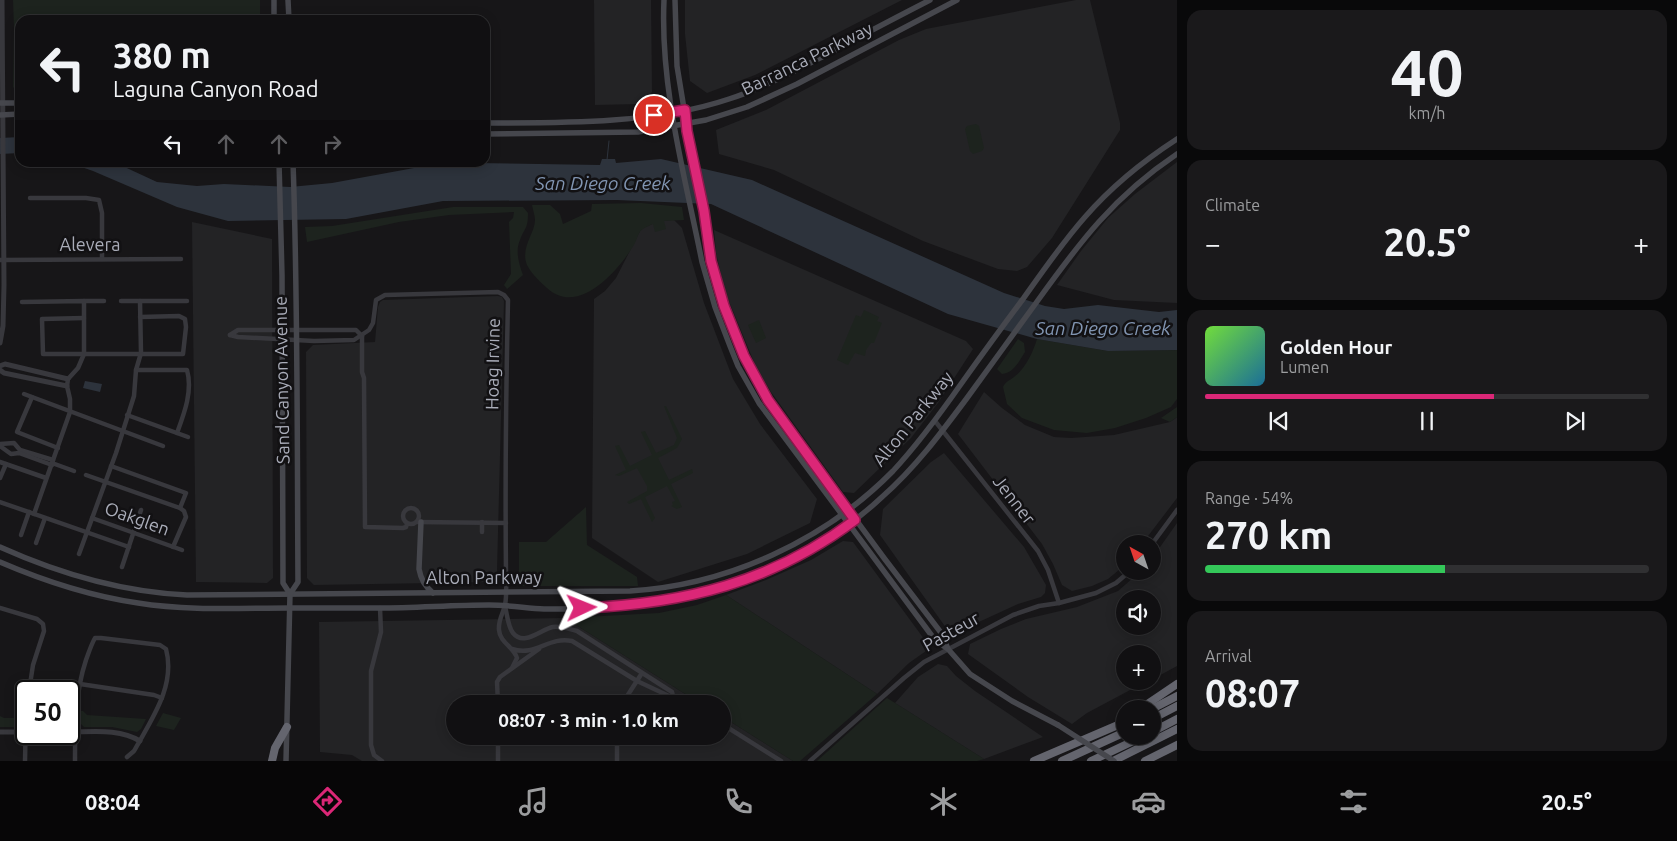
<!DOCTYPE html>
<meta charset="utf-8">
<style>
:root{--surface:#111012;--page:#1a191b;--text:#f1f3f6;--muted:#9c9d9f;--line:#303032;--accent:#db2777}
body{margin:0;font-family:Ubuntu,sans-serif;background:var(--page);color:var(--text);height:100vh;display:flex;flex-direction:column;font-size:19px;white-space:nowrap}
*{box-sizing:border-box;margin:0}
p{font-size:16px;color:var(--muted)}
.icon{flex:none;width:28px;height:28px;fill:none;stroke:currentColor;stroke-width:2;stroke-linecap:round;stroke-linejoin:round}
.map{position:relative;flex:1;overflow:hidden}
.side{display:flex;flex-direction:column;gap:10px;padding:10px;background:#09090a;width:500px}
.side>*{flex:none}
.guide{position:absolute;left:15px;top:15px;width:475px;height:152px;border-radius:15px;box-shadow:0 2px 12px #0003,0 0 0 1px var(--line);background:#111012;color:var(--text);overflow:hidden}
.needle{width:32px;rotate:320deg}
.tools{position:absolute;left:1116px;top:535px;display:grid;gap:10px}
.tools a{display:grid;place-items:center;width:45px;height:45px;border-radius:50%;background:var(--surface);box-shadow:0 2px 12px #0003,0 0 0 1px var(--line);font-size:25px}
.speed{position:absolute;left:15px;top:680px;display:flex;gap:10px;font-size:25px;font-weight:700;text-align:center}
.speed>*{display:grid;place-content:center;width:65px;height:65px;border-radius:50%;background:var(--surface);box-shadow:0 2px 12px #0003,0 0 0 1px var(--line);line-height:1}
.speed .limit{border:2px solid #111;border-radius:8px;background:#fff;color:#111}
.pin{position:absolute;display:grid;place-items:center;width:42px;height:42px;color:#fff;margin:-21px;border:2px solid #fff;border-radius:50%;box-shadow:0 1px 5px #0007}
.me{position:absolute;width:55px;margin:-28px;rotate:88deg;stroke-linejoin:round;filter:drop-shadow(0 0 4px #0008)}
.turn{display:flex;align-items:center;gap:18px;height:105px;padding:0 15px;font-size:22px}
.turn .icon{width:65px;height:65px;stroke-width:2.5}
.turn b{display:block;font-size:35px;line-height:42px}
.lanes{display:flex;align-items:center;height:48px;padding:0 15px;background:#0003;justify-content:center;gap:25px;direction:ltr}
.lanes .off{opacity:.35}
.big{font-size:38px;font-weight:700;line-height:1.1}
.side .tile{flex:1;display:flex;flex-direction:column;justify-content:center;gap:8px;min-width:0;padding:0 18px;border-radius:15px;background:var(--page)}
.side .dial{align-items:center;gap:0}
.dial b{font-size:65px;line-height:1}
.song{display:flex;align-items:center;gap:15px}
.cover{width:60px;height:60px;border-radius:8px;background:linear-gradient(135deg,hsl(100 70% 55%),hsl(200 70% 35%))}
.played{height:5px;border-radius:2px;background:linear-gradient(90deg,var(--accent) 65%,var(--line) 65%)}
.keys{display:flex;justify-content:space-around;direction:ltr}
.heat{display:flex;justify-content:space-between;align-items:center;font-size:28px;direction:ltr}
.charge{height:8px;border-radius:4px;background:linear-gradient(90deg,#34c759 54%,var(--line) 0)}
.trip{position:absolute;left:446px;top:695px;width:285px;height:50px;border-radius:25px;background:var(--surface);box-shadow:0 2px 12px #0003,0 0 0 1px var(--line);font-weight:700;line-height:50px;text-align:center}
.menu{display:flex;height:80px;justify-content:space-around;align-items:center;background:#070607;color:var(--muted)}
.menu .icon{width:35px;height:35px}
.menu .selected{color:var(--accent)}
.menu b{font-size:22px;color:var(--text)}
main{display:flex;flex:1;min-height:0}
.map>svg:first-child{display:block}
.built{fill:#232325;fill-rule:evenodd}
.green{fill:#1d231e}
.water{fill:#2d333c}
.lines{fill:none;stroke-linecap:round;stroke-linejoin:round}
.stream{stroke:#2d333c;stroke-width:1}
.minor{stroke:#38383d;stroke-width:4.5}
.tertiary{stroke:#38383d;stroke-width:5}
.secondary{stroke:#46474d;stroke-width:5.5}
.motorway{stroke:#64656e;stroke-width:8}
.secondary-bridge{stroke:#46474d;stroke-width:5.5}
.route-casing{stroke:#8e194d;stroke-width:12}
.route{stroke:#db2777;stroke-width:9}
.labels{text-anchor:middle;stroke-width:5;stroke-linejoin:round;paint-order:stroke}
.street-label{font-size:18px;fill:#a9acb8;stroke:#121113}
.water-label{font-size:19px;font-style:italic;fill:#8195b2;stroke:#121113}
</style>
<main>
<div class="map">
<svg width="1177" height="761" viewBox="0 0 1177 761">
<rect width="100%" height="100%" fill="#171618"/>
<g class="built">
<path d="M594 0H651L652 92 639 104 595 105Z"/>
<path d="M685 0H902L755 75 707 93 690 81 685 34Z"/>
<path d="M1076 0H1090L1120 123V130L1052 238 1027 267 1017 271 998 269 923 241 774 170 719 154 716 130 766 110 899 40 926 29Z"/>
<path d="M1177 162V303L1114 300 1057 285 1081 251 1108 218 1135 194Z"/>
<path d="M674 220 682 228 704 303 733 379 760 424 817 499 810 523 747 554 658 582 592 538 594 299 605 291 616 278 641 229 659 221Z"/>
<path d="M192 222 272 239 273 578 267 583 196 582Z"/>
<path d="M714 230 966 341 973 349 938 403 911 438 854 493 843 492 771 392 756 367 725 292 716 253Z"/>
<path d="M498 296 502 297 504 301 497 571 492 582 314 585 307 578 306 352 313 345 375 342 378 307 380 302 383 300Z"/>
<path d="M984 392 1002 408 1025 425 1054 437 1071 438 1114 435 1170 422 1177 417V498L1142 544H1125V565L1108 579 1092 586 1072 591 1062 585 1053 564 1042 544 958 434Z"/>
<path d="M944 453 1024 547 1046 585 1045 593 1041 597 1018 604 957 632H949L880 535 883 509 931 462Z"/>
<path d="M1177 523V666L1153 679 1152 654H1125V681H1147L1087 713 1072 724 1028 697 968 654 970 644 1001 629 1026 619 1077 607 1118 591 1141 571H1152L1153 557ZM1125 599H1152V626H1125Z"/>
<path d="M843 541 853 542 927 643 926 651 909 663 877 694 726 595 766 580 811 560Z"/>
<path d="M565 618 701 704H455V736H722L723 717 793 761H362L352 755 320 752 319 622Z"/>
<path d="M938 664 947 666 956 676 975 691 1043 737 984 759 895 703 918 677Z"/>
</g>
<g class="green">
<path d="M13 0H260V20H20V92H18L13 87 14 29Z"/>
<path d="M976 124 979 126 984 148 982 151 973 154 970 151 965 129 967 126Z"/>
<path d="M641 203 682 207 684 220 664 221 666 229 655 232 653 224C650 225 646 227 643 229 638 232 637 240 634 245 618 271 578 317 547 288 540 282 531 273 527 265 520 248 535 233 535 220 535 216 533 210 532 205H550L560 214 563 224 591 211 592 204Z"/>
<path d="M453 207H523L528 213C528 229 525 227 520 240 515 251 519 264 523 275L507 289 504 285 511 274 509 222 513 218 514 212 449 215 399 222 307 242 305 227 332 226Z"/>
<path d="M864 310 879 317 877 321 882 323 874 343H871L866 350 865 356 855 353 848 365 837 360 856 315 861 317Z"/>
<path d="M759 320 766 338 756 343 748 325Z"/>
<path d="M1018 339 1024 343 1025 352C1019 361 1014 373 1002 374L997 369Z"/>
<path d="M1037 339 1108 351 1177 350V399L1171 407 1146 418 1115 428 1087 433 1054 430 1022 418 1007 404 1003 387C1006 381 1009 381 1014 377 1026 368 1033 352 1037 339Z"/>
<path d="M664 406H666L682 439 677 448 658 458 669 480 692 469 693 473 671 484 682 507 677 509 671 506 673 505 672 502 675 501 667 486 645 497 655 518 652 522 641 499 629 504 627 502 647 491V486L637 468 619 476 615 475 626 470 615 446 619 445 630 466 652 455 641 432 645 431 656 453 674 445 677 438Z"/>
<path d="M1177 407V417L1170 422 1161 418Z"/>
<path d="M586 507 587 545 637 577 638 586H519V542H546Z"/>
<path d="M726 595 877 694 800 761H793L723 717 722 704H701L565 618 659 613 697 605Z"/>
<path d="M887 698 895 703 984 759 977 761H817Z"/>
<path d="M81 711H83L87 715 146 719 141 729 137 732 112 727H84L80 723Z"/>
<path d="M163 713 181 718 174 730 156 726Z"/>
<path d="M0 716 4 718H20L19 725 17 727H0Z"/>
</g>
<g class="water">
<path d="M20 137V153L0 154V138Z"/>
<path d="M602 159H615L616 163 661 159 752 180 1004 293 1045 306 1064 309 1098 305 1159 312 1177 310V350L1108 351 1037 339 948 314 711 204 617 200 443 201 346 219 228 221 177 207 93 171 70 163H116L157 182 197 186 224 184 290 187 332 183 414 168 474 163 600 165Z"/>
<path d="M85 381 102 384 100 392 83 388Z"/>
</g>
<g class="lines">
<path class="stream" d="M607 160 609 141"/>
<g class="minor">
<path d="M30 198H86L99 200 102 213V259"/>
<path d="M0 260 181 259"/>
<path d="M84 301H104"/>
<path d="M121 301H140"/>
<path d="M22 302 84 301V354L78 368 68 379 67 386 70 399V412L34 514"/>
<path d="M84 318 42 319 43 354H183L186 327 185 319 179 316 140 317"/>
<path d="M230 335 238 337 314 341 354 340 369 330 373 323 376 300 385 295 498 292 504 295 508 300C506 391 505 483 506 574 506 584 507 595 505 605 503 614 498 620 499 630 500 643 514 647 517 658L512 668"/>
<path d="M230 335 238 330H356L362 336"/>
<path d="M362 336V372L364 378 365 527 403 528 406 527 407 524"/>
<path d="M136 370H187C193 391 184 414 177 433"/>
<path d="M24 394 163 446"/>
<path d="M32 397 17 432 58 448"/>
<path d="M127 415 188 437"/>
<path d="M935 421 1038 551 1048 570 1059 603"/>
<path d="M0 444 14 443 20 450 53 460"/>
<path d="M0 446 11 454 19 453 52 465"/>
<path d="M0 462 46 478"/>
<path d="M52 463 74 471"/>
<path d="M111 466 186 493 180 508"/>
<path d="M86 475 180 508 184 511 186 517 173 547"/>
<path d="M0 478 6 464"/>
<path d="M0 502 129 547"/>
<circle cx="411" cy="516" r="8"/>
<path d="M92 518 182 550"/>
<path d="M417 522 506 523"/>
<path d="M482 532V522"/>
<path d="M21 535 29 512"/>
<path d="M36 543 45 518"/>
<path d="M1152 544 1177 510"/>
<path d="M79 554 116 453 134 396 136 370 141 353 140 301H187"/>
<path d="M122 567 141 510"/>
<path d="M505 606C507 614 508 627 513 633 524 647 541 629 553 627 562 626 569 629 577 631L672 692 673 696"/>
<path d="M0 608 37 619 43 624 44 631 33 665 29 691"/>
<path d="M380 608 381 632 371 671V745L374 755 382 761"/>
<path d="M512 649C536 657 548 636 572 641L637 681 669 696H673L689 704"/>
<path d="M80 684 154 695 162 698"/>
<path d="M498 704 497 682 500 677 539 649"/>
<path d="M622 704 642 673"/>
<path d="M722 724 781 761"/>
<path d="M25 761 26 714"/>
<path d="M75 761C75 726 75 693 86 660 89 652 91 645 95 638H101L160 645 166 649C176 686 151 720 134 751L127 757"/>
<path d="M498 761V736"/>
<path d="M617 761V736"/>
<path d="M810 761 904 678 924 662 1013 615 1039 606 1059 603 1096 593 1116 583 1130 571"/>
</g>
<g class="tertiary">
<path d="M0 343 3 326 4 285 2 0"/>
<path d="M0 366 5 364 68 379"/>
<path d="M0 370 4 373 67 386"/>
<path d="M0 732H26"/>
<path d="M69 732C92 732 119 728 140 741"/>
</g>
<g class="secondary">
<path d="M274 0V20"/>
<path d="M288 0 289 20"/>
<path d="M664 0C660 88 685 176 702 262L715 307 730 346 738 366 759 403 935 640 948 649 970 674 1012 701 1058 725"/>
<path d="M675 0 677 66 688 133 706 224 711 261 724 306 744 356 768 400 884 558 942 634 948 649"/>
<path d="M0 103H20"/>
<path d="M0 115 20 114"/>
<path d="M485 123C563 123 655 124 729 99 763 88 794 71 826 55 860 36 895 18 930 0"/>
<path d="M485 134 638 132 706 120 747 107 797 84 957 0"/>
<path d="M279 162 282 275 283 583 290 594"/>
<path d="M421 522 419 569C421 580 425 586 433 593"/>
<path d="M0 547C60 574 121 592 187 595L630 591C728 585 824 541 893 471 918 444 940 414 961 384 981 356 1002 327 1023 299 1043 271 1062 243 1085 217 1111 187 1143 161 1177 139"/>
<path d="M0 562C44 581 90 596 138 603 188 611 239 608 289 608 319 608 349 608 379 608 416 608 452 605 489 605 507 605 526 608 544 609 601 610 660 604 715 590 776 574 836 540 882 497 915 468 941 433 967 398 990 366 1013 335 1036 303 1079 243 1114 196 1177 154"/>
<path d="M286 761 290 594 298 582C297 442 298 302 293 162"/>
</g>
<g class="motorway">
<path d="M1140 709 1177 684"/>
<path d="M1152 709 1177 696"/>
<path d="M1152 719 1177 706"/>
<path d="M1152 732 1177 719"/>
<path d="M272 761 275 748 287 727"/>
<path d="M1034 761 1125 722"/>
<path d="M1062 761 1125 732"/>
<path d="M1091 761 1144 736"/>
<path d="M1113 761 1177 729"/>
<path d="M1145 761 1177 745"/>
</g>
<path class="secondary-bridge" d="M1058 725 1114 761"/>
</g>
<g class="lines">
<defs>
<path id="route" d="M582 608C685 604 772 582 855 520L768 400 744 356 724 306 711 261 704 211 687 131 685 110 654 115"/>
</defs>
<use href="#route" class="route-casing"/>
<use href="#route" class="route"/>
</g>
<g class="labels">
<g class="street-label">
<text transform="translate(807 59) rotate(-26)" y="6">Barranca Parkway</text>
<text x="90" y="251">Alevera</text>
<text transform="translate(493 364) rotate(-89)" y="6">Hoag Irvine</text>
<text transform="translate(282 380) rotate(-91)" y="6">Sand Canyon Avenue</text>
<text transform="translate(913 419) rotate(-51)" y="6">Alton Parkway</text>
<text transform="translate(1014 500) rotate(52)" y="6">Jenner</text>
<text transform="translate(137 519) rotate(20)" y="6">Oakglen</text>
<text x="484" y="584">Alton Parkway</text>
<text transform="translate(951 632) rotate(-29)" y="6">Pasteur</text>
</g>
<g class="water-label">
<text x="603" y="190">San Diego Creek</text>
<text x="1103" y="335">San Diego Creek</text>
</g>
</g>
</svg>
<div class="tools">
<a><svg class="needle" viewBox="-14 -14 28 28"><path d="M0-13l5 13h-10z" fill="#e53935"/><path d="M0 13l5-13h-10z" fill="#9c9d9f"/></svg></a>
<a><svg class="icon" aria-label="sound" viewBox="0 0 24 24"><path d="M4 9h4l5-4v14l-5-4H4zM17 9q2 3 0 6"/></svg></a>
<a>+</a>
<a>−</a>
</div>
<div class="speed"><div class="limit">50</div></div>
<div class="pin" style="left:654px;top:115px;background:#d93025"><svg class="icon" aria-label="arrive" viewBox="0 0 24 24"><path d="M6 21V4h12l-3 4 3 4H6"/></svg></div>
<svg class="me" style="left:582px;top:608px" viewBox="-20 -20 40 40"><path d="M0-17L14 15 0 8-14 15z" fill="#db2777" stroke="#fff" stroke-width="4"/></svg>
<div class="trip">08:07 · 3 min · 1.0 km</div>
<div class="guide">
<div class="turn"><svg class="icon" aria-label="left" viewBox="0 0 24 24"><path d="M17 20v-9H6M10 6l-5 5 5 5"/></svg><div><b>380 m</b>Laguna Canyon Road</div></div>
<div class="lanes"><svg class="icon" aria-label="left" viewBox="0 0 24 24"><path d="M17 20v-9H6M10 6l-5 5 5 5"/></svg><svg class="icon off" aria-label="ahead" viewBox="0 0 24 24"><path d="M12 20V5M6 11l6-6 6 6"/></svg><svg class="icon off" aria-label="ahead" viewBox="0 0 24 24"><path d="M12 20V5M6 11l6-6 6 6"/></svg><svg class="icon off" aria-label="right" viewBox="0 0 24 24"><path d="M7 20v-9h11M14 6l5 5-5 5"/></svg></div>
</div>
</div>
<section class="side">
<div class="tile dial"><b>40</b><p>km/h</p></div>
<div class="tile"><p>Climate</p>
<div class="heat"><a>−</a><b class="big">20.5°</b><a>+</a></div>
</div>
<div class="tile">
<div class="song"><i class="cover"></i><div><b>Golden Hour</b><p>Lumen</p></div></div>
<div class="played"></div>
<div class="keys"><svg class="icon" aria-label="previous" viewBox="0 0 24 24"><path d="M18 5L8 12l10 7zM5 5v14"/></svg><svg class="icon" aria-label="pause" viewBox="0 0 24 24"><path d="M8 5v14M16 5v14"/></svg><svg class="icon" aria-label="next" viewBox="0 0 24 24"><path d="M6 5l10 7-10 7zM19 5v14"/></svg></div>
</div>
<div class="tile"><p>Range · 54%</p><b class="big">270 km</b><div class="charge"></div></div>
<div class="tile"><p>Arrival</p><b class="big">08:07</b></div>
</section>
</main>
<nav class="menu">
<b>08:04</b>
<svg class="icon selected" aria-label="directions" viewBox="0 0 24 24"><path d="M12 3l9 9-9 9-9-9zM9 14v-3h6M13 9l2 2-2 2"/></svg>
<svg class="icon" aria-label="music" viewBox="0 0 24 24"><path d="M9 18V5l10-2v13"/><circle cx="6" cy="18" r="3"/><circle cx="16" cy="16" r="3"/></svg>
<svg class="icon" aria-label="phone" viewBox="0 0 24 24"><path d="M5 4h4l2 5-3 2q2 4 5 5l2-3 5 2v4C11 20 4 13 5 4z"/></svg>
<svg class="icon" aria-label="climate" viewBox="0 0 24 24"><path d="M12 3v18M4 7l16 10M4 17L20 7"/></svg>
<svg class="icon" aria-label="car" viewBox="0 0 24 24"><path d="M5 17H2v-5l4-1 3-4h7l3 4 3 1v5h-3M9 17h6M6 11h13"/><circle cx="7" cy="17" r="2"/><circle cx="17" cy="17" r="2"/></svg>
<svg class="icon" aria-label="filters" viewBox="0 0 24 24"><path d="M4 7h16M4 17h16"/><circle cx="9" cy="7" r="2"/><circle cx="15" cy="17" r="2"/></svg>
<b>20.5°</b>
</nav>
